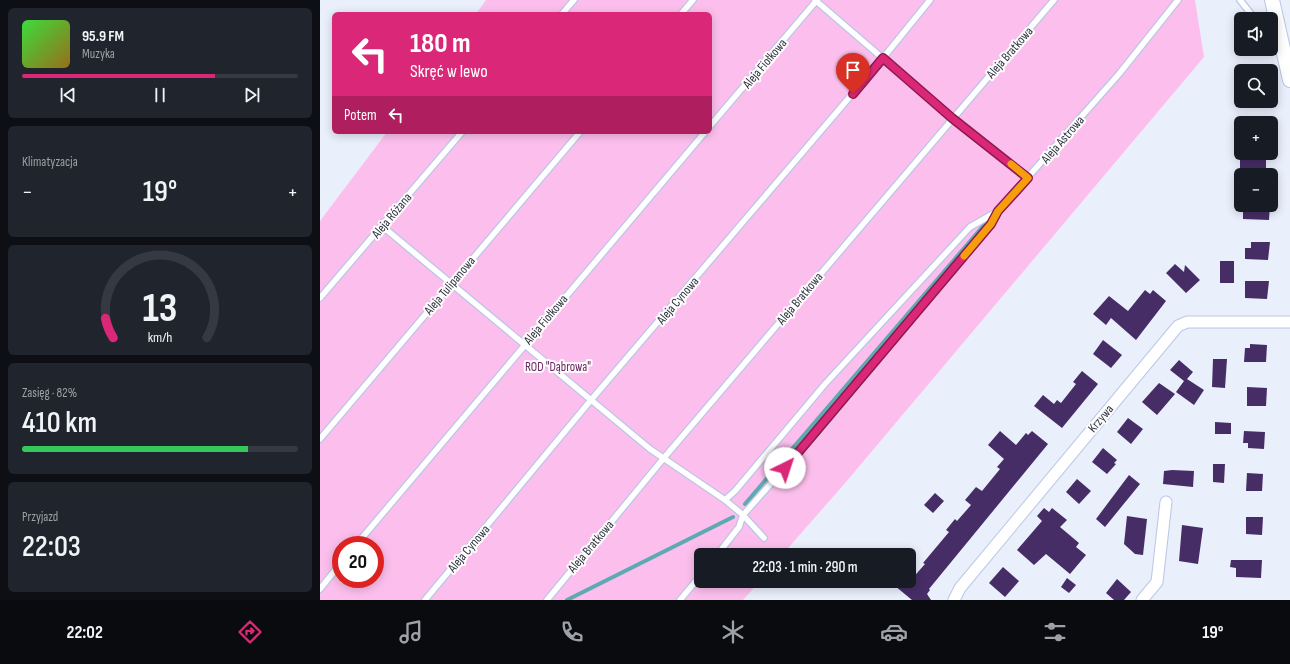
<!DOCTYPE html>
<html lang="pl">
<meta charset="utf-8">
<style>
:root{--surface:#171b24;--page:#20242c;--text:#f1f3f6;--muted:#9ea1a6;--line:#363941;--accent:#db2777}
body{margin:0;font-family:"Sofia Sans Condensed",sans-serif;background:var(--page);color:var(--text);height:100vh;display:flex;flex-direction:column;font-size:15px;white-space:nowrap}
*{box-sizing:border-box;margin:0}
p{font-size:13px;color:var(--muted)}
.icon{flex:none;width:22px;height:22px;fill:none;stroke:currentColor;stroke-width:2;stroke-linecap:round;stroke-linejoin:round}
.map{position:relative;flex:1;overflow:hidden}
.drawer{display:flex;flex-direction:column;gap:8px;padding:8px;background:#0d0f14;width:320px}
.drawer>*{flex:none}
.guide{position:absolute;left:12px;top:12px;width:380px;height:122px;border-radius:6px;box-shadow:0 2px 10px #0003;background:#db2777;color:#fff;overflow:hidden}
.controls{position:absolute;left:914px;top:12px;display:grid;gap:8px}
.controls a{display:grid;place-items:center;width:44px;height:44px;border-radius:6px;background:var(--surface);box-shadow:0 2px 10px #0003;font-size:20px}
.speed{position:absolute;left:12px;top:536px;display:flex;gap:8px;font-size:20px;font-weight:700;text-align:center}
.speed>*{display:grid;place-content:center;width:52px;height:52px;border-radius:50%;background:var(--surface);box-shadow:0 2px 10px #0003;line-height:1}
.speed .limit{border:6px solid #d22;background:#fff;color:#111}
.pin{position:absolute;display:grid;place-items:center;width:34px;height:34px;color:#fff;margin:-41px -17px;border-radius:50% 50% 50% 0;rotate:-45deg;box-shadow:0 0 4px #0007}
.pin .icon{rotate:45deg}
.me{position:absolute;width:44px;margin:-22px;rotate:41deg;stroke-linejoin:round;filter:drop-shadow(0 0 3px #0008)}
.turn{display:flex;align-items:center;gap:14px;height:84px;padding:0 12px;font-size:18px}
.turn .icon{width:52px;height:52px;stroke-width:2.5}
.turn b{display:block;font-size:28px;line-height:34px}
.then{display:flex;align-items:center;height:38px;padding:0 12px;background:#0003;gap:8px;font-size:15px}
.big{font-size:30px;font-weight:600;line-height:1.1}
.drawer .widget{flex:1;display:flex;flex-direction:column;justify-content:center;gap:6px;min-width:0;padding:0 14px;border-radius:6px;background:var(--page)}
.drawer .dial{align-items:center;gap:0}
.dial svg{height:104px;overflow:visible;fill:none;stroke:var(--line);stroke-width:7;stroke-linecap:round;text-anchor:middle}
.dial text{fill:var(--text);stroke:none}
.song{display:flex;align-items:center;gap:12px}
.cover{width:48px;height:48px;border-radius:6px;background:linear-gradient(135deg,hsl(120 70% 55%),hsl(40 70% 35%))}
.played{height:4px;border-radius:2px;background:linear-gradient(90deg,var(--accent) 70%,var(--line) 70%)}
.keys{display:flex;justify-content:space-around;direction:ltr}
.heat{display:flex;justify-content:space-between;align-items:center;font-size:22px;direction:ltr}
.charge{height:6px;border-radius:3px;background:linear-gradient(90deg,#34c759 82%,var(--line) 0)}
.trip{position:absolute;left:374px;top:548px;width:222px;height:40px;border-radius:6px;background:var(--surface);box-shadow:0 2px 10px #0003;font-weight:600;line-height:40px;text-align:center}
.menu{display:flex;height:64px;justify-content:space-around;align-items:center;background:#090b0e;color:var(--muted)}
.menu .icon{width:28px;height:28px}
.menu .on{color:var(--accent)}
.menu b{font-size:18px;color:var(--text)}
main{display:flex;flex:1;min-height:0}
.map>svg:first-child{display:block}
.green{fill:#fcbfed;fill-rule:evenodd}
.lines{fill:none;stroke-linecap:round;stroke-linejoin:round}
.stream{stroke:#5ea9b2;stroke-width:4}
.building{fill:#462d66}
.service-casing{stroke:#bac6e6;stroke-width:8}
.minor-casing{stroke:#bac6e6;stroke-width:13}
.tertiary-casing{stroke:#bac6e6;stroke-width:16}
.service{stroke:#fff;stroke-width:5.5}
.minor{stroke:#fff;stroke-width:11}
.tertiary{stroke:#fff;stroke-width:14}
.route-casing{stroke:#8e194d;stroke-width:10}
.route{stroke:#db2777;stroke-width:7}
.slow{stroke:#f59e0b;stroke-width:7}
.labels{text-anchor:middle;stroke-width:4;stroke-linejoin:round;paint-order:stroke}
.street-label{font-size:13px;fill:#2c313d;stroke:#fdfdfd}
.park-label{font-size:13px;fill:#6b225e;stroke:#fdfdfd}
</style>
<main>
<section class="drawer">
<div class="widget">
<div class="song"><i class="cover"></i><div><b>95.9 FM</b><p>Muzyka</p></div></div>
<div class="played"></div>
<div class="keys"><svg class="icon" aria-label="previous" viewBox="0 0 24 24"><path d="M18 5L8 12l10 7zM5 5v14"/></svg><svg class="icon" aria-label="pause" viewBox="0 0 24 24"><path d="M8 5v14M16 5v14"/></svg><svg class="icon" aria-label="next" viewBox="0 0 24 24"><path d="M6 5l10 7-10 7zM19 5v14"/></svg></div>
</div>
<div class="widget"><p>Klimatyzacja</p>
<div class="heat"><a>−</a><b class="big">19°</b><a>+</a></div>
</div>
<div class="widget dial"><svg viewBox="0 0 100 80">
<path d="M14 69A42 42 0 1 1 86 69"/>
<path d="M14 69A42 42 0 0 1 8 54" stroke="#db2777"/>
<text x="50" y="56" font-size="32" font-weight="700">13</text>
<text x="50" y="72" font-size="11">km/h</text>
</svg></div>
<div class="widget"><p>Zasięg · 82%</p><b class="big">410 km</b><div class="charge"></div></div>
<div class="widget"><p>Przyjazd</p><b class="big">22:03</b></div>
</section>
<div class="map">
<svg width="970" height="600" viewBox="0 0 970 600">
<rect width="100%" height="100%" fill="#eaeffc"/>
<path class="green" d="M166 0H875L884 57 526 482 462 555H381V581H440L423 600H0V221L67 132H390V14H156ZM21 545H55V579H21Z"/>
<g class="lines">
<g class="stream">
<path d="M425 504 664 225"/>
<path d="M247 600 413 517"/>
</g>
</g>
<g class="building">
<path d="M920 159 946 160V175H920Z"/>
<path d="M923 205H950L949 220 923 219Z"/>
<path d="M931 242H950L948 260 925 259V248H931Z"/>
<rect x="900" y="261" width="14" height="22"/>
<path d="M855 264 864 272 865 265 880 280 866 293 846 273Z"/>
<path d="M925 281H949L947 299 925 298Z"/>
<path d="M825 290 830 294 833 290 846 301 816 340 791 318 786 325 773 314 789 296 808 311Z"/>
<path d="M783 340 802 355 791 368 773 354Z"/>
<path d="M930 344 947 345 946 362H924L925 348H930Z"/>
<path d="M893 359H907L905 388 892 387Z"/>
<path d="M859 360 873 372 867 379 884 390 874 405 856 392 864 381 850 370Z"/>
<path d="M762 371 778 384 742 428 714 406 723 395 734 404 737 400 741 403 756 384 753 382Z"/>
<path d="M839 383 855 394 837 415 822 402Z"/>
<path d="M927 387 947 388 946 406H927Z"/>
<path d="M808 418 823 429 811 444 797 432Z"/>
<path d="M895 422 911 423V434H895Z"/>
<path d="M680 431 696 445 706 433 708 435 712 431 728 444 609 589 610 590 607 594 611 600H592L569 581H590L605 564 603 563 629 532 626 530 635 519 637 521 651 505 645 500 656 487 662 491 680 469 677 467 684 459 668 445Z"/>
<path d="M924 431 945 432 944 449 928 448V443H923Z"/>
<path d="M783 448 797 460 794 463 796 464 787 474 772 462Z"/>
<path d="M893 464H905L904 483 893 482Z"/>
<path d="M852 470 874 471 873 487 843 484 844 471Z"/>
<path d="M927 473 943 474 942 491H926Z"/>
<path d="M809 475 820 484 785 527 776 519Z"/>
<path d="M757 479 771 491 759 504 746 492Z"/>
<path d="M615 493 624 501 613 513 604 505Z"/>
<path d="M724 508 729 512 732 508 747 520 740 527 759 543 756 547 766 555 750 574 726 554 714 565 697 550 722 521 717 516Z"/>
<path d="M807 516 827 519 823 555 815 554 804 544Z"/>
<path d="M926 517H943L942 535 926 534Z"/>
<path d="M862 525 883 528 878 564 859 561Z"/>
<path d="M911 560H942L941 578 916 577V568L910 567Z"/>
<path d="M683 567 699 581 685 597 669 583Z"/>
<path d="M747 578 756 585 749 593 741 587Z"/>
<path d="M797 579 811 592 804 600H794L786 593Z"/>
</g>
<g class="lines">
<defs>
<g id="service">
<path d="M495 0 632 118 708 178"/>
<path d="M920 0 935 19"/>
<path d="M242 14 254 0"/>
<path d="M361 14 373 0"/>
<path d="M390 126 497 0"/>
<path d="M62 226 330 449 405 500 423 515 444 538"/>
<path d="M0 298 142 132"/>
<path d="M0 439 260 132"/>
<path d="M405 500 415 491 505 384 650 227 678 211"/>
<path d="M36 545 385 132"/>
<path d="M397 555 419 527 423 515 497 432 671 224 678 211 799 74 858 0"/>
<path d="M0 589 21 563"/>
<path d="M105 600 271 400 563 58 610 0"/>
<path d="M227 600 343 459 734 0"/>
<path d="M360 600 381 575"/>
</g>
<g id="minor">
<path d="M634 600 640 588 858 326 867 322H970"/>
<path d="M822 600 837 582 846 502"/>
</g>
<path id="tertiary" d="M952 0 970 80"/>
</defs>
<use href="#service" class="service-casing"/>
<use href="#minor" class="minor-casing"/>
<use href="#tertiary" class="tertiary-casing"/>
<use href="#service" class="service"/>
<use href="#minor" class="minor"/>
<use href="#tertiary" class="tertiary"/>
</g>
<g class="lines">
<defs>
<path id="route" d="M465 468 671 224 678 211 708 178 632 118 563 58 533 94"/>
</defs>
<use href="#route" class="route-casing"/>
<use href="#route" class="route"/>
<path class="slow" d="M644 256 671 224 678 211 708 178 691 164"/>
</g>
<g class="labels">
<g class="street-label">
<text transform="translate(689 52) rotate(-49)" y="5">Aleja Bratkowa</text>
<text transform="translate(444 63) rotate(-50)" y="5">Aleja Fiołkowa</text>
<text transform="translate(742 139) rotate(-49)" y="5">Aleja Astrowa</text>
<text transform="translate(71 215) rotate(-50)" y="5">Aleja Różana</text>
<text transform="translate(129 285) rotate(-50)" y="5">Aleja Tulipanowa</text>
<text transform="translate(479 298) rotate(-50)" y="5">Aleja Bratkowa</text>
<text transform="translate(357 300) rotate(-50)" y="5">Aleja Cynowa</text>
<text transform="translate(225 319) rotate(-50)" y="5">Aleja Fiołkowa</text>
<text transform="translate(780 418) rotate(-50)" y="5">Krzywa</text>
<text transform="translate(270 546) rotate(-50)" y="5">Aleja Bratkowa</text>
<text transform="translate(148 548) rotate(-50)" y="5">Aleja Cynowa</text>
</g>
<g class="park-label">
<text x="238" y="371">ROD "Dąbrowa"</text>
</g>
</g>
</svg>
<div class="controls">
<a><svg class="icon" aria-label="sound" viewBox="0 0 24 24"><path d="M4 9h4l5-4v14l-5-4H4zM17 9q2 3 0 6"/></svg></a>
<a><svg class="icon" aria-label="search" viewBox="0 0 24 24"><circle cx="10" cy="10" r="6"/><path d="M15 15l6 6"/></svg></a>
<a>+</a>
<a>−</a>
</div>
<div class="speed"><div class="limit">20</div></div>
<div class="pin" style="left:533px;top:94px;background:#d93025"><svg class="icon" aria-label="arrive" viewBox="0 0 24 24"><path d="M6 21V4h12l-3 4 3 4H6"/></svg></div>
<svg class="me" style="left:465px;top:468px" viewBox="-20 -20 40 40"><circle r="19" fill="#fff"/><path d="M0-13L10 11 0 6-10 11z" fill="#db2777"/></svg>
<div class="trip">22:03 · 1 min · 290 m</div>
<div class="guide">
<div class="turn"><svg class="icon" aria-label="left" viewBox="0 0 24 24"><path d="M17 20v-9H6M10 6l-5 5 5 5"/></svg><div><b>180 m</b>Skręć w lewo</div></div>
<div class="then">Potem<svg class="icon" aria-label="left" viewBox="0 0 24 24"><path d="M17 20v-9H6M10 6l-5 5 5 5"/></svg></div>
</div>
</div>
</main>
<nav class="menu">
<b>22:02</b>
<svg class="icon on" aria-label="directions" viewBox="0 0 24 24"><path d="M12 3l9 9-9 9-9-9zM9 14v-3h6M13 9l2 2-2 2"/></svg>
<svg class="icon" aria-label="music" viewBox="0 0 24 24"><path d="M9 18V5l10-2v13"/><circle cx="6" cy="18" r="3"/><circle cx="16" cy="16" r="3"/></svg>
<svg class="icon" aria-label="phone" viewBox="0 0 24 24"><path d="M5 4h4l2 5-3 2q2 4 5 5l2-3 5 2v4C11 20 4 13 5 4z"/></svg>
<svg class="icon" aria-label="climate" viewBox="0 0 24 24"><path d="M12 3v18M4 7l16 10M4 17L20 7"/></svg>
<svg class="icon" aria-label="car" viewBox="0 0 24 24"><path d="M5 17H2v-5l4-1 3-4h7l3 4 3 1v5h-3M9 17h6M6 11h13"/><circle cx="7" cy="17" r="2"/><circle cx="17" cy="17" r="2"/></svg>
<svg class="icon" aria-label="filters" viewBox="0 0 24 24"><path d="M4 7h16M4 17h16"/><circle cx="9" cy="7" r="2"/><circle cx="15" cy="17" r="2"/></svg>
<b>19°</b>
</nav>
